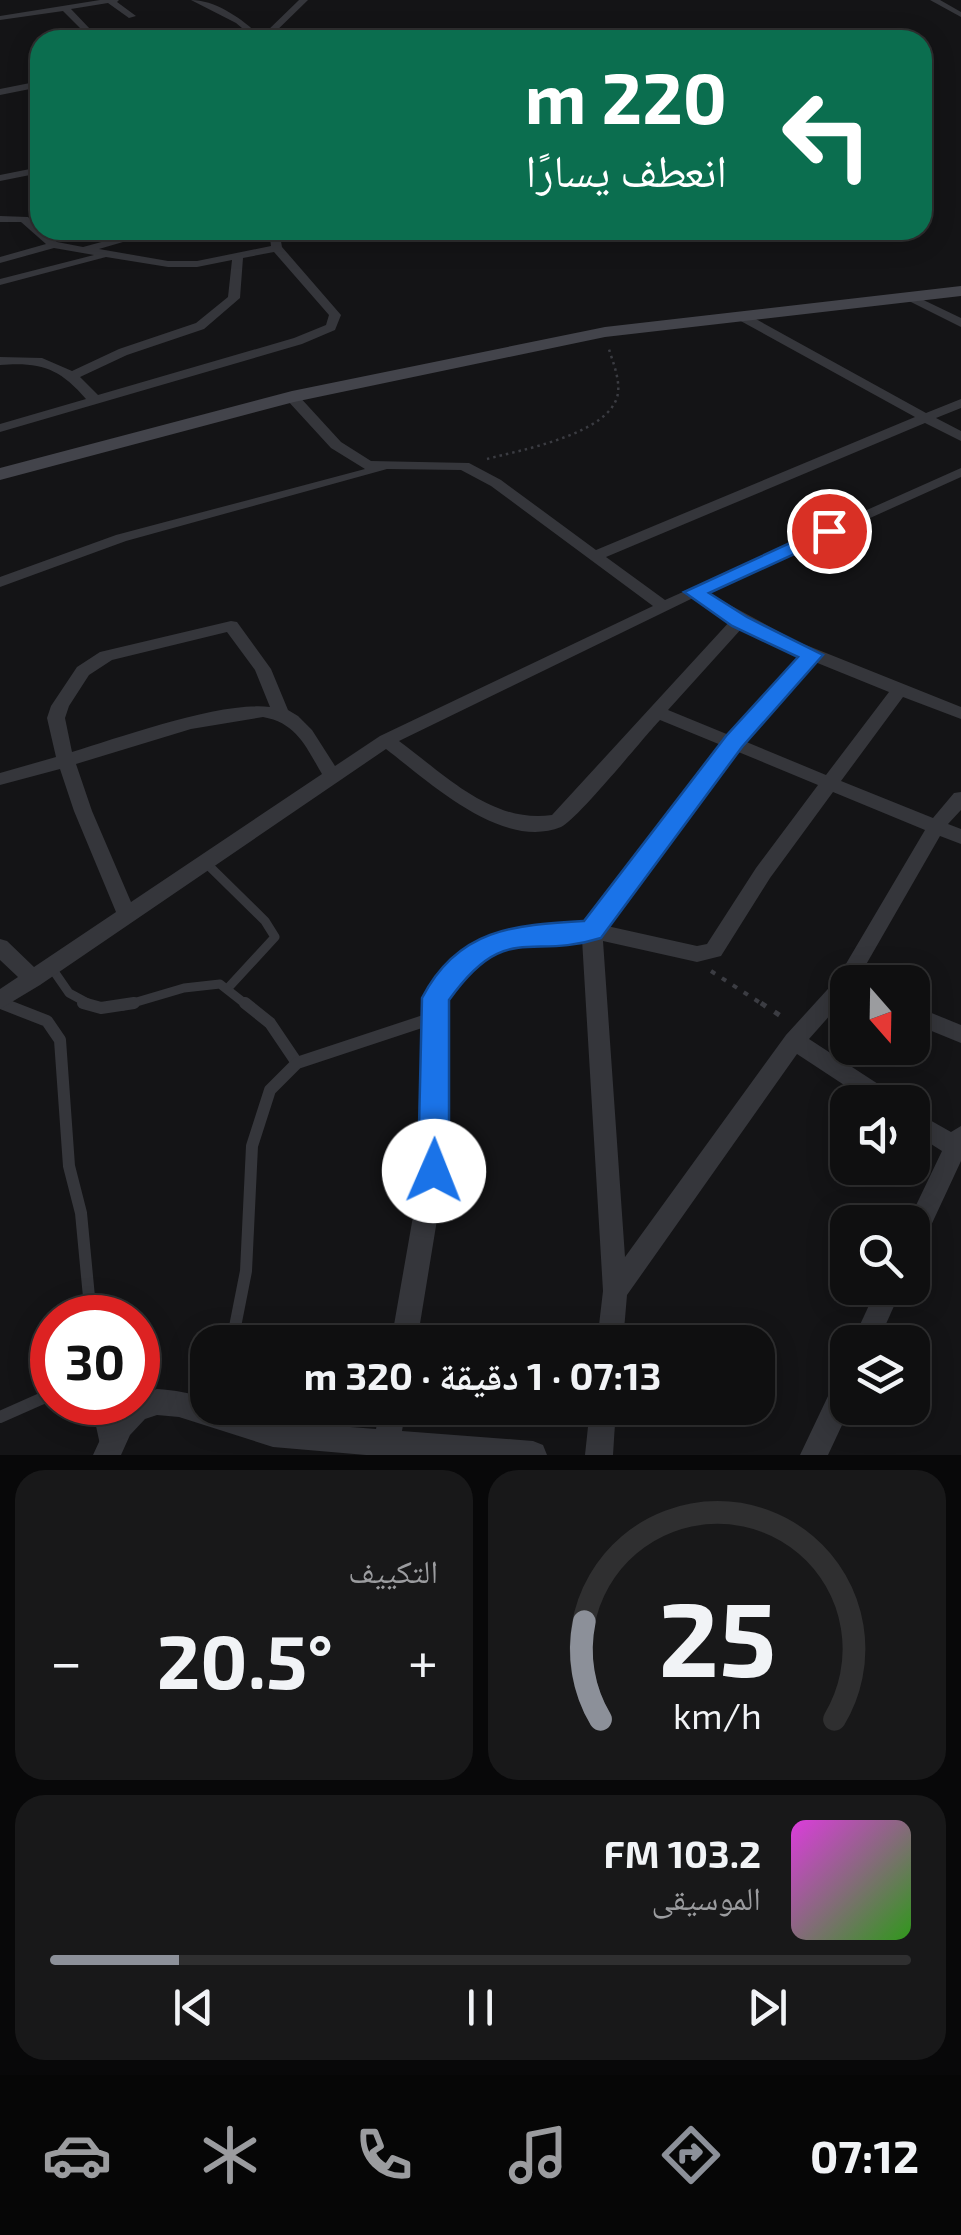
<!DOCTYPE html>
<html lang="ar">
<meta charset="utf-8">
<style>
:root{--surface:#0f0f10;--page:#181819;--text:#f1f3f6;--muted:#9b9c9f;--line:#2f2f30;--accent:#8c9099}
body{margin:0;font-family:"Exo 2","Noto Naskh Arabic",sans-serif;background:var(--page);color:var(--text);direction:rtl;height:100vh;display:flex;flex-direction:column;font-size:38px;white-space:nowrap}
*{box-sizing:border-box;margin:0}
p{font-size:32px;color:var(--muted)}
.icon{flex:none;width:55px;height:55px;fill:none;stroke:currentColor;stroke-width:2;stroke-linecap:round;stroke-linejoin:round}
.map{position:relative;height:1455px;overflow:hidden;direction:ltr}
.side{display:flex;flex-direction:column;gap:15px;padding:15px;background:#080809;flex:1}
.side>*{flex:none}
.banner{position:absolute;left:30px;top:30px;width:902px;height:210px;border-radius:30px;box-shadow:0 5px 25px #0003,0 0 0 2px var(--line);direction:rtl;background:#0b6e4f;color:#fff;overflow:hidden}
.needle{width:65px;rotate:160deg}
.buttons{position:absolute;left:830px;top:965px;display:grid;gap:20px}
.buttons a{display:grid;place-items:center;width:100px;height:100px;border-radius:20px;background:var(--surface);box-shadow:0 5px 25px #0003,0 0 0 2px var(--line);font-size:50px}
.speed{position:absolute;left:30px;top:1295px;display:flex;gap:20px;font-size:50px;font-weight:700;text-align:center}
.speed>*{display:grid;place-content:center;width:130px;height:130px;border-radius:50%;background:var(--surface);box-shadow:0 5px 25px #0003,0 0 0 2px var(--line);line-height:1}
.speed .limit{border:15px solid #d22;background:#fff;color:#111}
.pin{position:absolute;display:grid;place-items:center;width:85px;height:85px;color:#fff;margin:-42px;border:5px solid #fff;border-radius:50%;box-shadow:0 2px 10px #0007}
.me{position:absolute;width:110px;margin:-55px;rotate:1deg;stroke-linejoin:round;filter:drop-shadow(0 0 8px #0008)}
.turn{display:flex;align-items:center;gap:35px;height:210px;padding:0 40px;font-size:45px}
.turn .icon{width:130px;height:130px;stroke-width:2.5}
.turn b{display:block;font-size:70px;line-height:85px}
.big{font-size:75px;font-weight:700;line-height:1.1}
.side .widget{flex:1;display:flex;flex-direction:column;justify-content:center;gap:15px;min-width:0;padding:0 35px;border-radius:30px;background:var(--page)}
.side .dial{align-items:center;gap:0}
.dial svg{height:260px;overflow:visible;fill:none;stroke:var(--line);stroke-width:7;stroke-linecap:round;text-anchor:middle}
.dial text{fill:var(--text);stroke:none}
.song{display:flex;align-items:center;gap:30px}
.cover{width:120px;height:120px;border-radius:15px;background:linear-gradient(135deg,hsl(300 70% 55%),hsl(110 70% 35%))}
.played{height:10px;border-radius:5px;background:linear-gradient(90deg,var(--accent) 15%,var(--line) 15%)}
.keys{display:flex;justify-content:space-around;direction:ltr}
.heat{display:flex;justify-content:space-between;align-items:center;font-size:55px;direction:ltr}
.side .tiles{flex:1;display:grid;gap:15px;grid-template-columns:1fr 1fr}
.widget:last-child{grid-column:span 2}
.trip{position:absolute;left:190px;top:1325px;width:585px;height:100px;border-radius:30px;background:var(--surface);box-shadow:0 5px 25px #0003,0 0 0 2px var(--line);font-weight:700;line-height:100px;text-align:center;direction:rtl}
.tab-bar{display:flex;height:160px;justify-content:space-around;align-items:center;background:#060606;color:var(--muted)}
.tab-bar .icon{width:70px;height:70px}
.tab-bar .active{color:var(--accent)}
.tab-bar b{font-size:45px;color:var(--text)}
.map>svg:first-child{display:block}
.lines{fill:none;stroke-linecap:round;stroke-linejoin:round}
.path-far2{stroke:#3b3c42;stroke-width:2.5;stroke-dasharray:2.5 4;stroke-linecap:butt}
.path-far1{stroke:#3b3c42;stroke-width:4;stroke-dasharray:5 8;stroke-linecap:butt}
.path{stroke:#3b3c42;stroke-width:5;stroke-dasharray:6 10;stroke-linecap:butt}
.lane-far1{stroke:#35363b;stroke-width:9}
.lane{stroke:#35363b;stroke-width:12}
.street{fill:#35363b;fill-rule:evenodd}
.secondary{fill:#43444b;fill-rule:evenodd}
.route{fill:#1a73e8;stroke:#114b97;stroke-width:2.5}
</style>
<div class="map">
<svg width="961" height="1455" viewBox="0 0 961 1455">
<rect width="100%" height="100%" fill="#141416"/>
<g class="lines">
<path class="path-far2" d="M487 459C520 450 612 434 618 393 620 378 612 360 608 346"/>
<path class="path-far1" d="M711 971 765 1006"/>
<path class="path" d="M761 1003 787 1020"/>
<g class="lane-far1">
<path d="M205 862 265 921 275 937 228 988"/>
<path d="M51 967 69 993 93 1006"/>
<path d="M0 1003 7 1006"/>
<path d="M123 1006 184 988 220 984 248 1006"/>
</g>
<g class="lane">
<path d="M1 1003 47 1021 60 1040 69 1166 81 1213 91 1318"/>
<path d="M83 1003 101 1008 134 1003"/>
<path d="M245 1003 270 1023 297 1063"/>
<path d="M232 1342 246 1271 252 1146 270 1090 297 1063 433 1018"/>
<path d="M97 1402 106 1444"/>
<path d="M196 1406 208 1386"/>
<path d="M0 1417 52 1394"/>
</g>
<g class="street">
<path d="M100 0H119L117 2 136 16 129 18 108 3 71 9 90 29 117 30 133 40H123L112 34 85 33 63 11 0 20V16Z"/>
<path d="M191 0C215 0 241 18 258 34H264L299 0H308L267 40H184L249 34 236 23Z"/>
<path d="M930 0H940L961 12V17Z"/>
<path d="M40 81V87L0 95V89Z"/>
<path d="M40 167V173L0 181V175Z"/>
<path d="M0 216 28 217 57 242 83 247 146 230H164L99 249 168 261H197L271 246 269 230H279L282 247 341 315 335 330 302 344 0 432V424L86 399C59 368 41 362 0 365V357L42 358 72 371 119 349 196 323 228 297 232 260 197 267H168L106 257 0 285V279L94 255 54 248 0 263V257L46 244 21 222H0ZM274 252 329 315 326 325 294 338 98 395 80 377 127 355 204 329 240 298 243 258Z"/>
<path d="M905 295H913L961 318V327L905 299Z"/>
<path d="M737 313H745L926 413 961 399V408L936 418 961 431V441L925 423 606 557 665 600 961 468V477L706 592 796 641 961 707V719L903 697 841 781 933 818 954 793 961 792V810L948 824 961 829V844L940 836 856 982H848V995L809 1039 895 1095 898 1102H870L797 1054 627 1295 623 1342H597L603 1291 582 939 521 943 498 948 463 975 447 999 445 1171 417 1342H391L421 1171 425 998C464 926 514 928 586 924L721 745 660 720C644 737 576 821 561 827 502 851 428 781 386 749L40 985 0 1009V989L18 977 0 960V939L7 941 34 967 116 912 74 811 60 769 0 785V773L56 757 47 718 51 706 77 667 100 652 231 621 237 622 271 669 288 710 298 716 312 730 335 766 380 736 653 606 491 486 461 470 387 469 126 541 0 587V577L116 535 365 469 331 448 287 400 285 397 292 393 297 394 341 442 371 461 469 463 501 480 596 550 915 417 737 319ZM693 598 731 620 552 815C492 824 444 774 399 741ZM743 627 802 656 729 735 668 710ZM227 632 255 670 270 707C221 701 122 737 72 752L65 718 69 706 89 675 112 660ZM815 662 889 692 826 775 744 741ZM263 717C297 723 306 747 322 774L131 902 92 811 76 764 191 729ZM736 751 818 785 756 868 707 944 697 946 607 926ZM833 792 925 830 837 979 786 1035 625 1257 603 941 697 962 721 956 770 878Z"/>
<path d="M912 1005 961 1025V1043L912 1023Z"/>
<path d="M912 1110 951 1132 961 1126V1161L921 1247 912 1250V1222H908L942 1151 912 1132Z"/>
<path d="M877 1288H902L878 1342H852Z"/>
<path d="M848 1369V1408H850L828 1455H800L839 1373Z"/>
<path d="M157 1389C175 1390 191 1393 208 1399V1408H231L273 1421 376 1429 380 1408H406L402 1431 533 1441 543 1445 547 1455H366L273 1447 179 1417 157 1415 145 1419 130 1435 121 1455H93L111 1416 124 1402H138V1395Z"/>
<path d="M590 1408H616L613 1455H585Z"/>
</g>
<path class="secondary" d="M961 286V296L605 337 294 402 0 480V468L292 391 605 327Z"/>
</g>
<path class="route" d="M829 525 839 531 836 535 709 593 747 617 823 655 742 747 601 938C529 961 506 920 449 1000V1171L444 1180 434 1184 423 1180 418 1171 422 998C458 928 514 925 584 921L726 736 798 657 732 626 684 592Z"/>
</svg>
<div class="buttons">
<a><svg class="needle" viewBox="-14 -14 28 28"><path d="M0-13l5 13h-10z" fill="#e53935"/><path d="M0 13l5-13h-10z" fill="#9b9c9f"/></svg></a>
<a><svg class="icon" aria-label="sound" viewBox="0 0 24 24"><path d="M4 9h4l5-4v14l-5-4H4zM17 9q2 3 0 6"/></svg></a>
<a><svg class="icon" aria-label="search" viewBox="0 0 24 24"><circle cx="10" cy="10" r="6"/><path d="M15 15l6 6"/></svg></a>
<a><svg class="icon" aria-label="layers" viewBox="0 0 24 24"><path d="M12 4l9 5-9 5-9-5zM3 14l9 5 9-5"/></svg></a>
</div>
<div class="speed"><div class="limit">30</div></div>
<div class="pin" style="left:829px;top:531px;background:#d93025"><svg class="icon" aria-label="arrive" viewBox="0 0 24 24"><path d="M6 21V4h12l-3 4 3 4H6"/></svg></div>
<svg class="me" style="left:434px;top:1171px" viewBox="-20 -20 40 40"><circle r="19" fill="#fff"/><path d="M0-13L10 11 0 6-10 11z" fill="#1a73e8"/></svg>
<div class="trip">07:13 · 1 دقيقة · 320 m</div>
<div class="banner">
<div class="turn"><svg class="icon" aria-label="left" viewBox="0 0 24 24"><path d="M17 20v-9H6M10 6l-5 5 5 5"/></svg><div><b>220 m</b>انعطف يسارًا</div></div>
</div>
</div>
<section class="side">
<div class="tiles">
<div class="widget dial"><svg viewBox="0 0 100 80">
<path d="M14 69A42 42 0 1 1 86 69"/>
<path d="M14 69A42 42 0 0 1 9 39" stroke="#8c9099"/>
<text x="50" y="56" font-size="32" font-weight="700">25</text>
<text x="50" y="72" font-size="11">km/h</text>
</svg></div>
<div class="widget"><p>التكييف</p>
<div class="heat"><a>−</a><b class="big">20.5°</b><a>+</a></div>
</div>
<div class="widget">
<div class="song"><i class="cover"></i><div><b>103.2 FM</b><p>الموسيقى</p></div></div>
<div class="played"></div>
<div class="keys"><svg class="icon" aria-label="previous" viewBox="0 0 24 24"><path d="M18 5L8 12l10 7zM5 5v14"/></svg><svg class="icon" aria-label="pause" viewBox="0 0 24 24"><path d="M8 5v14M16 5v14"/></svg><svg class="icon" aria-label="next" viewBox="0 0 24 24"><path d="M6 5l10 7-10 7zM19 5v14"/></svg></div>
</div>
</div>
</section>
<nav class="tab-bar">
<b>07:12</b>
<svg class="icon active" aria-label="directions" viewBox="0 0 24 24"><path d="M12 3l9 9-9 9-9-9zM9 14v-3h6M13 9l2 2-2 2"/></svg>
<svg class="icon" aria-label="music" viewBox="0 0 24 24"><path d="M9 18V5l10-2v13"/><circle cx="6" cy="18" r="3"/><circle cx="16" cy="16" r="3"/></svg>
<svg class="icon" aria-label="phone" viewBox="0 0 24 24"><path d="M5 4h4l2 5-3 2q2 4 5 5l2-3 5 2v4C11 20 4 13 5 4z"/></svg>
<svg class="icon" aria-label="climate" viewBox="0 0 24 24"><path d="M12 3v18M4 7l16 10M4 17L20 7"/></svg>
<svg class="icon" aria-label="car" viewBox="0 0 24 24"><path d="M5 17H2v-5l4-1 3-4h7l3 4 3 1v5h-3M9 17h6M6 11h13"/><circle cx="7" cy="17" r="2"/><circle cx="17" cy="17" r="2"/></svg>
</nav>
